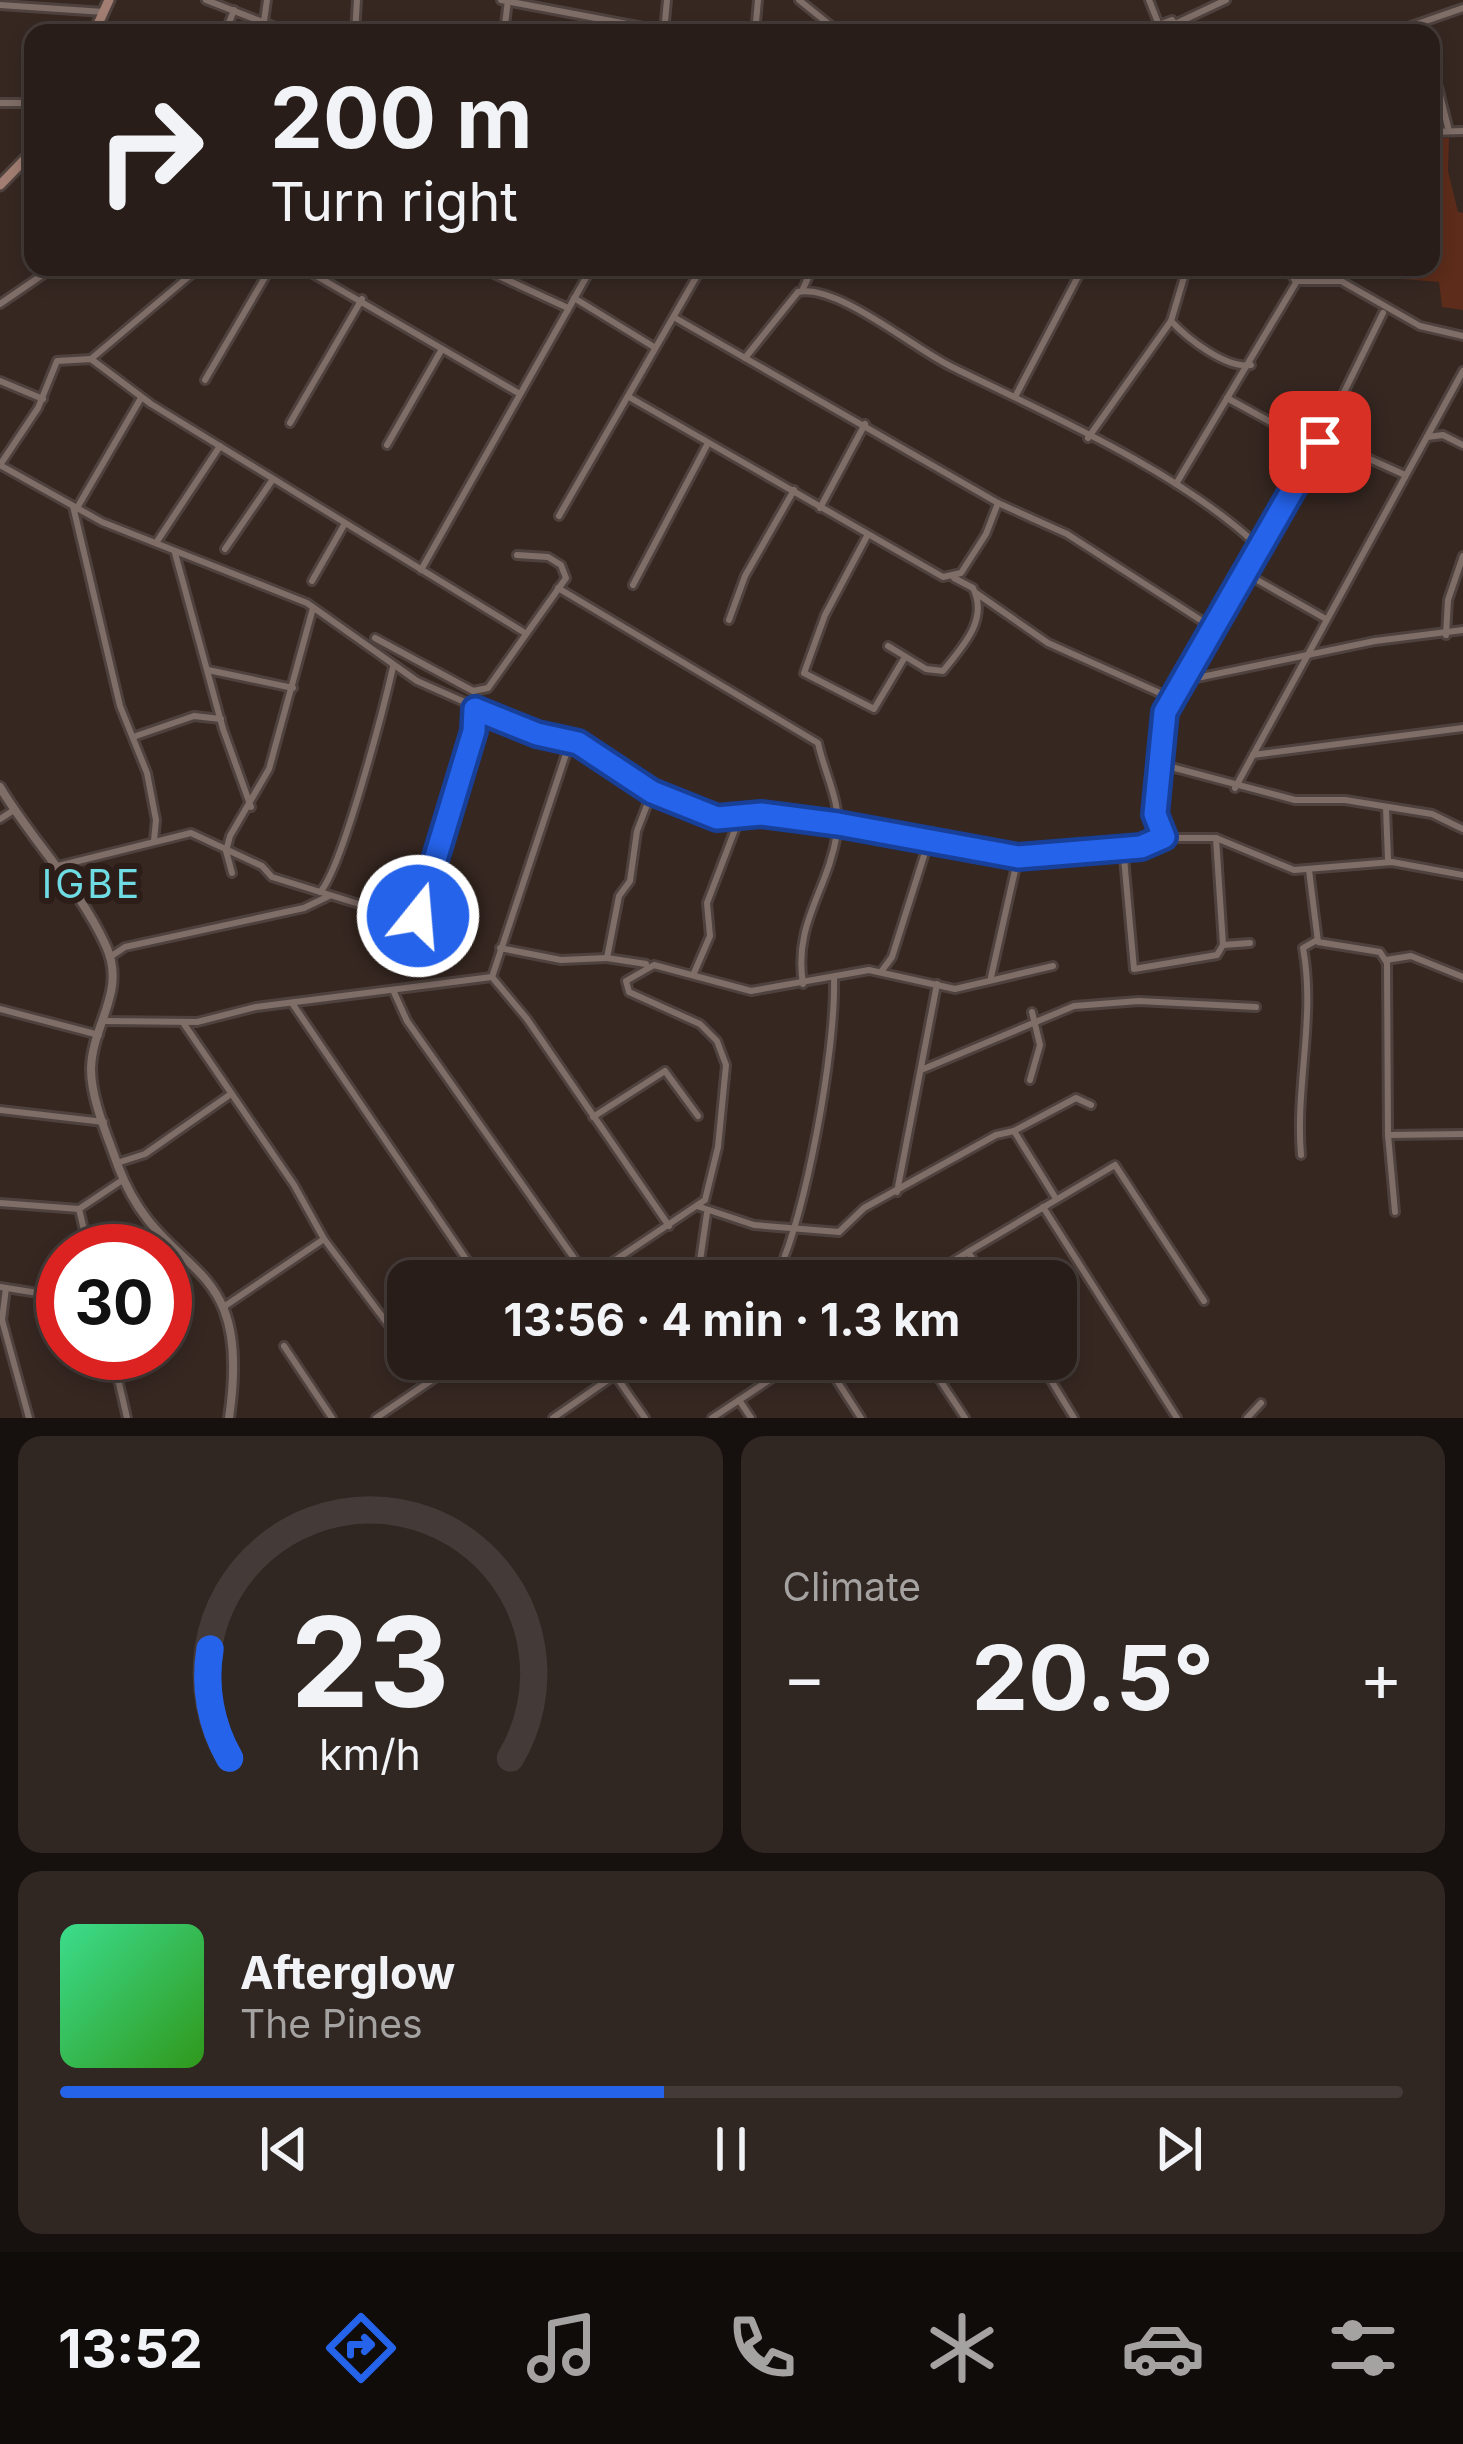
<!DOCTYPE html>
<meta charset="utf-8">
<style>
:root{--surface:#281d19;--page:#302622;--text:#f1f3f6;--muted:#a5a2a2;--line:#443b38;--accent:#2563eb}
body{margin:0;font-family:Inter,sans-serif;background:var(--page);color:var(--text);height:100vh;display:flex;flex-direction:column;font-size:45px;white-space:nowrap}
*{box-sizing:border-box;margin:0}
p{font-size:39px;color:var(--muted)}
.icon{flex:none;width:66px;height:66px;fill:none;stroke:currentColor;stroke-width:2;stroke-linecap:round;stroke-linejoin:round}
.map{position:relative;height:1418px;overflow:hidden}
.side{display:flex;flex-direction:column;gap:18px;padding:18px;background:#16100e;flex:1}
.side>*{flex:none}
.top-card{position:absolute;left:24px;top:24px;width:1416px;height:252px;border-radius:24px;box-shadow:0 6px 18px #0003,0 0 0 3px var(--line);background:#281d19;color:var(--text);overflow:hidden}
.speed{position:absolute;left:36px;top:1224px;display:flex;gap:24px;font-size:60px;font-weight:700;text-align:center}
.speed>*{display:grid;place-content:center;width:156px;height:156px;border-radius:50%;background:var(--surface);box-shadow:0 6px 18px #0003,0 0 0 3px var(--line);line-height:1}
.speed .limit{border:18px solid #d22;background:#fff;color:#111}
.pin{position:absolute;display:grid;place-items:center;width:102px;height:102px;color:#fff;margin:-51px;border-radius:24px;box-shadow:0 6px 18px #0006}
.me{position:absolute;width:132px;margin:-66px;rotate:17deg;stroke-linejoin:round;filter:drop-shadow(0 0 9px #0008)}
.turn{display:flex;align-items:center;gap:42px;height:252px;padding:0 48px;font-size:54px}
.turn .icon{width:156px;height:156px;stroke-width:2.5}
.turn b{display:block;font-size:84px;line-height:102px}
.big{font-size:90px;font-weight:700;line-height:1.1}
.side .tile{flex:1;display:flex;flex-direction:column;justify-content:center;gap:18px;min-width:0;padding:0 42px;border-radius:24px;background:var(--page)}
.side .dial{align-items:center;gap:0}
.dial svg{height:312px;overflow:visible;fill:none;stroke:var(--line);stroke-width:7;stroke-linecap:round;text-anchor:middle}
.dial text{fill:var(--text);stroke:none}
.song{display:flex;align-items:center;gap:36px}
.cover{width:144px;height:144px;border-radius:18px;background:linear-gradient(135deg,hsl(150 70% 55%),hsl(110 70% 35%))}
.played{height:12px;border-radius:6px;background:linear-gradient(90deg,var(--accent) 45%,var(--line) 45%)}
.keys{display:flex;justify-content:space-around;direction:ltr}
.heat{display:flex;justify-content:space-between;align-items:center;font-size:66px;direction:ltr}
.side .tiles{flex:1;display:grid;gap:18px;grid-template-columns:1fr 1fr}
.tile:last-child{grid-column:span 2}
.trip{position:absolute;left:387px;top:1260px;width:690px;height:120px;border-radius:24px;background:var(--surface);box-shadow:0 6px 18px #0003,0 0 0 3px var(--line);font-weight:700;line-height:120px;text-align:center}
.dock{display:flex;height:192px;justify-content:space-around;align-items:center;background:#100c0a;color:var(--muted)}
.dock .icon{width:84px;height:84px}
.dock .on{color:var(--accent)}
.dock b{font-size:54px;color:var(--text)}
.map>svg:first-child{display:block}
.green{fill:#5d2c1a}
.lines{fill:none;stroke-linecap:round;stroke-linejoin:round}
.minor-casing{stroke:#4f423e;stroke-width:12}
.tertiary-casing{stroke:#4f423e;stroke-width:14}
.secondary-casing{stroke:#4f423e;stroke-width:15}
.minor{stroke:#7f6d67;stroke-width:6}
.tertiary{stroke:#7f6d67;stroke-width:8}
.secondary{stroke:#a27e72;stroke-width:9}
.route-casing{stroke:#184099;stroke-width:30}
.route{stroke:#2563eb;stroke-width:21}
.labels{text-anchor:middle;stroke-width:12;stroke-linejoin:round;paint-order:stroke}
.quarter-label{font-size:39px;letter-spacing:3px;fill:#6fdbe3;stroke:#2c1d18}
</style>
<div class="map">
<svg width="1463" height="1418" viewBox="0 0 1463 1418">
<rect width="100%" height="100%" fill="#362721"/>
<path class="green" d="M1449 138 1448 171 1458 212 1463 213V310L1442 307 1439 282 1378 277 1377 267H1431V139Z"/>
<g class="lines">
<defs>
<g id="minor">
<path d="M206 0 291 33"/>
<path d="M501 0 664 31"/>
<path d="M799 0 840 33"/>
<path d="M1149 0 1159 25 1172 20 1182 33"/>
<path d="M0 5 104 12"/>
<path d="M264 21 267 0"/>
<path d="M1175 24 1226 0"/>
<path d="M664 32 667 0"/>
<path d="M225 33 234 10"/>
<path d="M355 33 357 0"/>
<path d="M504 33 508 0"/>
<path d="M755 33 758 0"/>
<path d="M1391 33 1463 8"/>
<path d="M1431 60 1449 131"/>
<path d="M0 103H33"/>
<path d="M1431 132 1463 131"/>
<path d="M301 267 520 394"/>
<path d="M479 267 568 308"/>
<path d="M1287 267 1296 282"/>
<path d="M802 291 813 267"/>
<path d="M574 298 654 347"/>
<path d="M0 304 54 267"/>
<path d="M677 319 998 503 1067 534 1213 628"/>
<path d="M1171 321C1188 339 1226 369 1251 365"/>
<path d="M745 358 798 292C838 284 914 349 952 367 1048 414 1182 473 1259 547"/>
<path d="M91 359 200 267"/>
<path d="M205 380 271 267"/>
<path d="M0 381 43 399"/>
<path d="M1016 395 1083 267"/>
<path d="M629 397 943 577 961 573 986 534 998 503"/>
<path d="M1227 398 1307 442 1334 443 1405 475"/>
<path d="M290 423 362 299"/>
<path d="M1427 437 1443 435 1463 445"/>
<path d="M1088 438 1171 321 1187 267"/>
<path d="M1320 441 1383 313"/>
<path d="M1323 441 1165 712 1157 828 1167 838H1216L1294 870 1392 862 1463 875"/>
<path d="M387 445 442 349"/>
<path d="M1176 484 1297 281H1341L1420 326 1463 336"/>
<path d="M73 506 120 706 147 773 156 820 154 841"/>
<path d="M77 508 141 398"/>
<path d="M820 508 865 424"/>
<path d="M559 516 702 267"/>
<path d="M867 536 825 615 804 673 874 709 905 657"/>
<path d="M156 543 220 446"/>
<path d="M225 549 273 479"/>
<path d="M175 553 223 729 251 807"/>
<path d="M421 570 592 267"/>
<path d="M1243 572 1326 619"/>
<path d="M312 581 344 525"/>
<path d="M633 585 708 443"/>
<path d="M558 588 818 743C824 772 842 804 837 833 828 891 793 923 803 984"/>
<path d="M976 593 1048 643 1171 698"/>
<path d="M729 620 745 576 794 490"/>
<path d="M525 633 151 404 91 359 57 361 38 408 0 465 102 522 307 603 417 681 537 734 578 743 681 807 730 820 761 814 838 826"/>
<path d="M1446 635 1448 600 1463 556"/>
<path d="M375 638 473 691 488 688 566 578 561 565 548 557 517 555"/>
<path d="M888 646 926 669 943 671C962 647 989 620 973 588L954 578"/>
<path d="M208 670 293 688"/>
<path d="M1187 680 1375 641 1463 630"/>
<path d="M133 737 194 716 221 719"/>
<path d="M1253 755 1463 728"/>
<path d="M1160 764 1295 800H1345L1432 814 1463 829"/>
<path d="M1235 788 1463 371"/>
<path d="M1386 808 1388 859"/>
<path d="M0 819 14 810"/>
<path d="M838 823 909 838 932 832"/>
<path d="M928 843 1018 857 991 977"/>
<path d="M1123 847 1134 969 1217 955 1223 945 1216 838"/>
<path d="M1018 857 1141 847 1161 838"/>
<path d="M58 866 191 833 262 866 272 877 404 918 419 917 474 731 475 709"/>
<path d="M1309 870 1318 942 1380 952 1387 963 1388 1135 1395 1212"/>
<path d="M232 873 226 851 230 836 269 769 313 608"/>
<path d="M320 892C342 869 384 707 393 667"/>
<path d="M1223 945 1250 943"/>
<path d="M500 948 561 960 607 958"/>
<path d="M110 957 125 947 304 908 329 896"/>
<path d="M1386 960 1411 956 1463 977"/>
<path d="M646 964 607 958 619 896 630 881 637 831 652 792"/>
<path d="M881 972 892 957 928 843 909 838"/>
<path d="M694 973 710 936 707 903 739 819"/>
<path d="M492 977 570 742"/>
<path d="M393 990 407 1021 588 1278"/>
<path d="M292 1003 481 1281"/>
<path d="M0 1009 99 1035"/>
<path d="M103 1021 197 1022 256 1007 492 977 527 1019 669 1226"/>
<path d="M184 1024 294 1185 324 1239 408 1351"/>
<path d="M921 1070 1074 1006 1139 1001 1256 1007"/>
<path d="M1030 1080 1040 1045 1032 1012"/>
<path d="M0 1110 104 1122"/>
<path d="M593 1117 665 1071 698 1116"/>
<path d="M1014 1131 1055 1197"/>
<path d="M1388 1135 1463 1134"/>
<path d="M1301 1155C1295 1087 1316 1016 1303 948L1317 940"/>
<path d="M117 1163 145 1154 228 1096"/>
<path d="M897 1192 937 984"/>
<path d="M0 1203 79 1209 124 1179"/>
<path d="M697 1206 754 1225 839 1232 864 1208 996 1135 1014 1131 1076 1098 1091 1105"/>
<path d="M1043 1207 1177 1418"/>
<path d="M79 1209 89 1251"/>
<path d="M584 1281 705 1200 718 1147 726 1065 717 1041 700 1024 629 992 626 981 654 965 751 991 869 970 955 989 1053 966"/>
<path d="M697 1281 707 1213"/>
<path d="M774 1281C806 1218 836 1049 834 978"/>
<path d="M921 1281 968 1252"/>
<path d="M987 1281 968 1252 1115 1165 1204 1301"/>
<path d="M0 1287 63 1297"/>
<path d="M6 1288 2 1320 29 1418"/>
<path d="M225 1306 324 1239"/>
<path d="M284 1346 332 1418"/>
<path d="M112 1353 127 1418"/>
<path d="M414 1359 430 1380"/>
<path d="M601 1359 612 1376"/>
<path d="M823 1359 861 1418"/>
<path d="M926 1359 965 1418"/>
<path d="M1038 1359 1074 1418"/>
<path d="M615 1375 640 1359"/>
<path d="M739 1400 751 1418"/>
<path d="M376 1418 463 1359"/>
<path d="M553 1418 615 1375 645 1418"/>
<path d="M712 1418 801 1359"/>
<path d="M1247 1418 1261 1403"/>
</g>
<path id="tertiary" d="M0 787C33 842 79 887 106 946 127 992 92 1024 91 1069 91 1100 108 1137 118 1166 163 1285 254 1248 229 1418"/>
<g id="secondary">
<path d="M94 33 109 0"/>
<path d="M0 185 33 151"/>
</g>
</defs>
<use href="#minor" class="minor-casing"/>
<use href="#tertiary" class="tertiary-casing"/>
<use href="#secondary" class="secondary-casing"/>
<use href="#minor" class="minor"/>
<use href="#tertiary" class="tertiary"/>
<use href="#secondary" class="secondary"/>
</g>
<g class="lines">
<defs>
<path id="route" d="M418 916 474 731 475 709 537 734 578 743 652 792 717 818 761 814 838 824 1018 857 1141 847 1164 837 1155 814 1165 712 1320 442"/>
</defs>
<use href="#route" class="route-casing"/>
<use href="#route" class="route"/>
</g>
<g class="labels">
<g class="quarter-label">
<text x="92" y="898">IGBE</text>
</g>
</g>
</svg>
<div class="speed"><div class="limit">30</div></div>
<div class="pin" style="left:1320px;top:442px;background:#d93025"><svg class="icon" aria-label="arrive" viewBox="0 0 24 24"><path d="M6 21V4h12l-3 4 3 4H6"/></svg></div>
<svg class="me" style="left:418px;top:916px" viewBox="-20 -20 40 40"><circle r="17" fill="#2563eb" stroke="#fff" stroke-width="3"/><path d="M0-11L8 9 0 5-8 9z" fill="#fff"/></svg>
<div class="trip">13:56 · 4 min · 1.3 km</div>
<div class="top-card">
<div class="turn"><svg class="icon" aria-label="right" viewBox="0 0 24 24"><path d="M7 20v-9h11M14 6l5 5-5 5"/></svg><div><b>200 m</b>Turn right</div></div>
</div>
</div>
<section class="side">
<div class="tiles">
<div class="tile dial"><svg viewBox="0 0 100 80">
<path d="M14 69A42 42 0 1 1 86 69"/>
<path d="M14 69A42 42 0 0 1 9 41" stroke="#2563eb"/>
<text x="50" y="56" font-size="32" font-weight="700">23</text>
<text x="50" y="72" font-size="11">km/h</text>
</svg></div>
<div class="tile"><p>Climate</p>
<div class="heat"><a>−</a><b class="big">20.5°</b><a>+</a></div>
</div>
<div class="tile">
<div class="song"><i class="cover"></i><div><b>Afterglow</b><p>The Pines</p></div></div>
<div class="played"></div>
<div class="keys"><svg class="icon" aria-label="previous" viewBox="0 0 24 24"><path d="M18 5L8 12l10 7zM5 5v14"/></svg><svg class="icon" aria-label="pause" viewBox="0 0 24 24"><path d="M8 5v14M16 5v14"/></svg><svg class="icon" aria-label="next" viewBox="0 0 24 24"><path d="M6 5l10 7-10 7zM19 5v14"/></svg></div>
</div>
</div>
</section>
<nav class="dock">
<b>13:52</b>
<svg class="icon on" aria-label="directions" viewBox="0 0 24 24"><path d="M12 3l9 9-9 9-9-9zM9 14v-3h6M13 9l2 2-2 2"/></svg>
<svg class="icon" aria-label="music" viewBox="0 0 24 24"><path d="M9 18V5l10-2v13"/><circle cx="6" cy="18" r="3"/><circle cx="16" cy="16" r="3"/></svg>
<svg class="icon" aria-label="phone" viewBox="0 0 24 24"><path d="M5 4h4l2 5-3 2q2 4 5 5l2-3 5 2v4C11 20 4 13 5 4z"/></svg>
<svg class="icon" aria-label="climate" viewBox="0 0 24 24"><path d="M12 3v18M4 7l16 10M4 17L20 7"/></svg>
<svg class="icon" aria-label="car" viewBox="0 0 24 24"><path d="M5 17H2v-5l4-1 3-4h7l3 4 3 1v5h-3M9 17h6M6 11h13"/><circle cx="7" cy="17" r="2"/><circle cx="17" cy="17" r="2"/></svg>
<svg class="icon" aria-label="filters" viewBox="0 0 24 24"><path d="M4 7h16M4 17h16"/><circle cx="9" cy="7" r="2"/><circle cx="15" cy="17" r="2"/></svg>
</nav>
